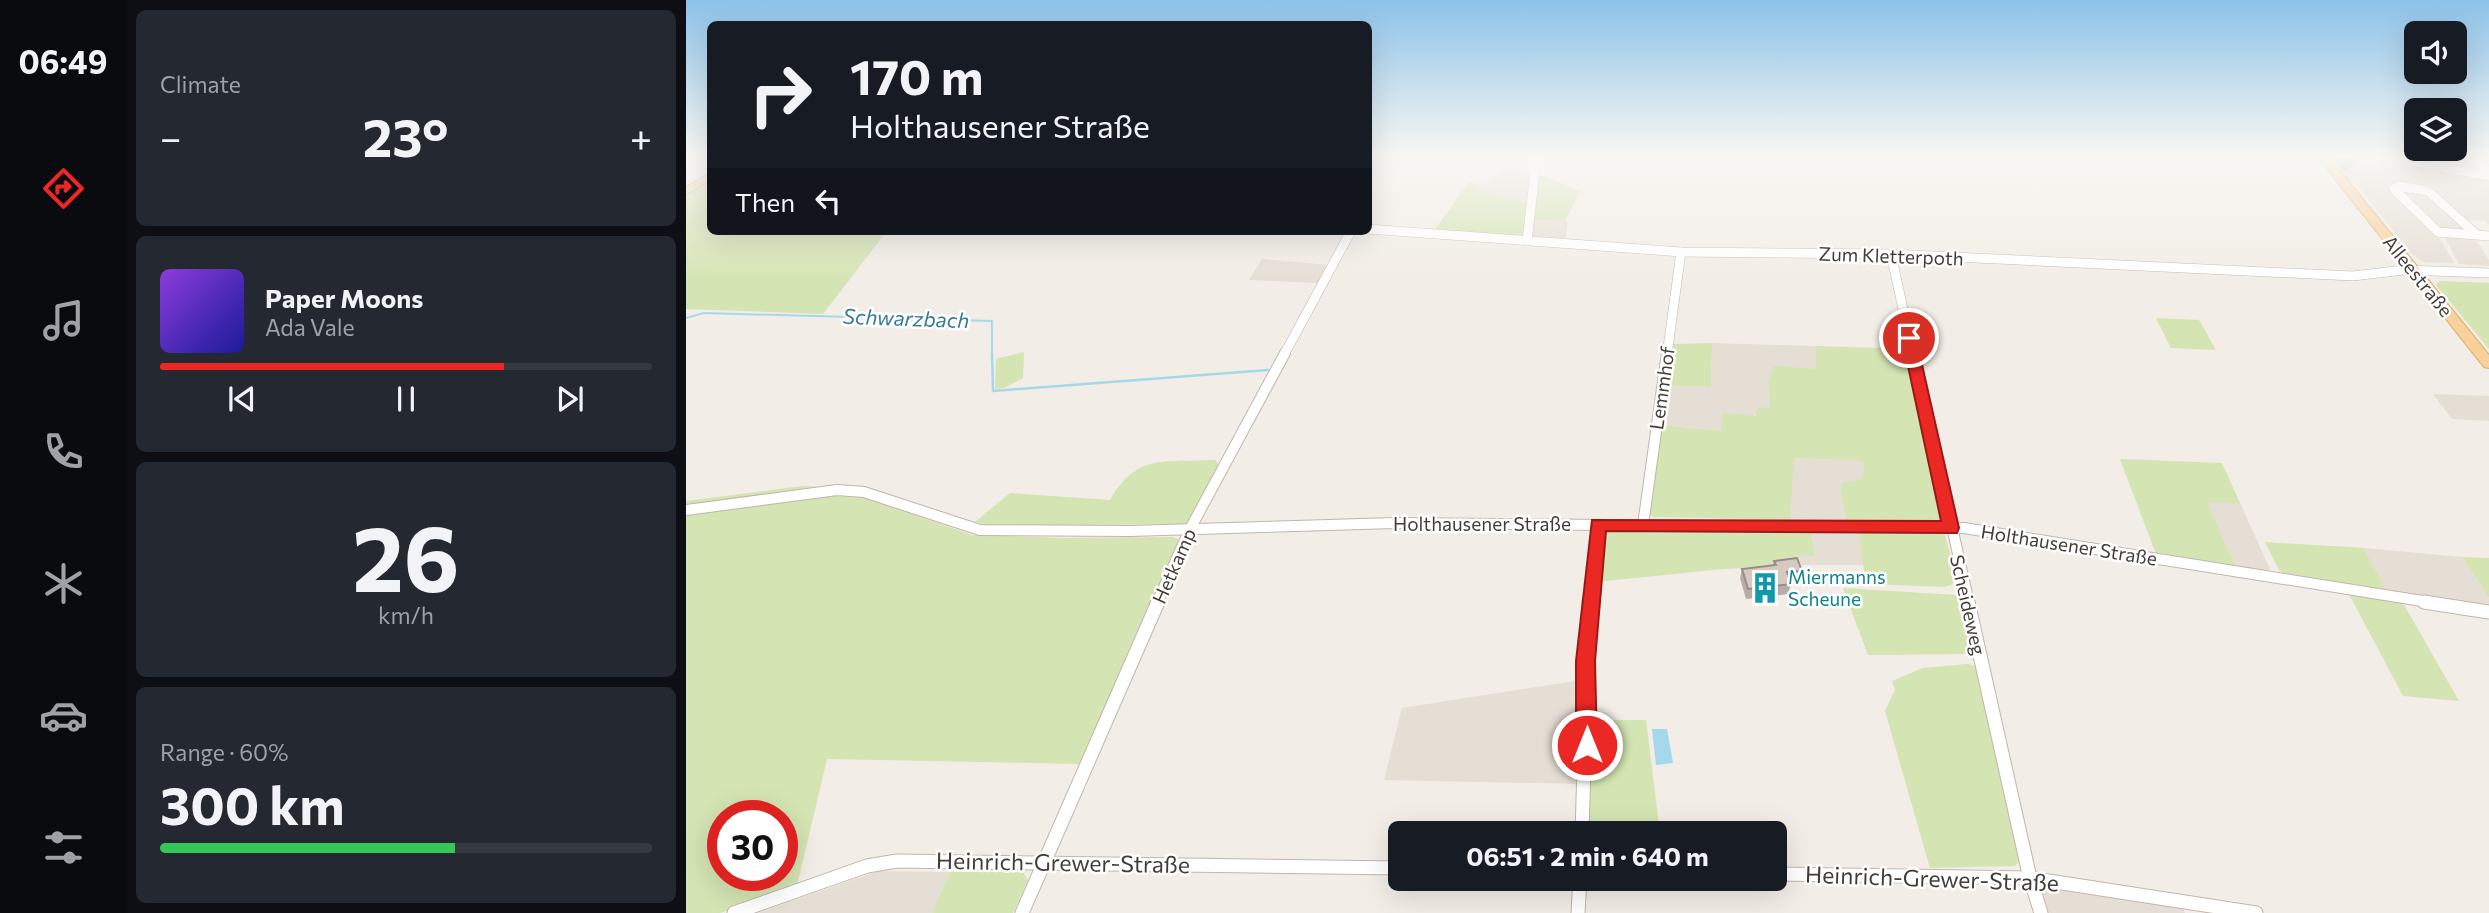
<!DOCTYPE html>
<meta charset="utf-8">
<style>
:root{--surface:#171b24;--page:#242831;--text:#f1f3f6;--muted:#9ea1a6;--line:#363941;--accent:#eb2824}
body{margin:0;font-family:Commissioner,sans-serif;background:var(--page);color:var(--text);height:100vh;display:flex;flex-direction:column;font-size:26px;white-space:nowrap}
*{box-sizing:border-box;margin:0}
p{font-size:23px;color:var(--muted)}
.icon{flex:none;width:38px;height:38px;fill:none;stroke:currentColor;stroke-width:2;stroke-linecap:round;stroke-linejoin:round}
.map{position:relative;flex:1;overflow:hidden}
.sheet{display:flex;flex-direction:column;gap:10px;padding:10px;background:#0d0f14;width:560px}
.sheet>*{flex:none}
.banner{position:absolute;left:21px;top:21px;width:665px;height:214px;border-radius:10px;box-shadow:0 7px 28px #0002;background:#171b24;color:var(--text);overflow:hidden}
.buttons{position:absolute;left:1718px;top:21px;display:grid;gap:14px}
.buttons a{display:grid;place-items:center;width:63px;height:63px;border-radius:10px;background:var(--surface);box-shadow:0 7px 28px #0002;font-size:35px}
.speed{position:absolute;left:21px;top:800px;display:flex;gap:14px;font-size:35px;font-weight:700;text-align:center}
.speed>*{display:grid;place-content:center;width:91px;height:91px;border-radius:50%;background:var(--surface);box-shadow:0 7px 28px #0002;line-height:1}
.speed .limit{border:10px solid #d22;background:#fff;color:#111}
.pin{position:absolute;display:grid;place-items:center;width:60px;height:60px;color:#fff;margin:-30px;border:4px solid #fff;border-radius:50%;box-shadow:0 2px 7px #0007}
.me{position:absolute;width:77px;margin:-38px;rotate:0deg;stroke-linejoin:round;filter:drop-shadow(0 0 5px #0008)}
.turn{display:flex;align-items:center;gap:24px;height:147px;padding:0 28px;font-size:32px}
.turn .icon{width:91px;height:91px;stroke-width:2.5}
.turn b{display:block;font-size:49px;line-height:60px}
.then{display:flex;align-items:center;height:66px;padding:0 28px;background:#0003;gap:14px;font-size:26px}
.big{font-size:52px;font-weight:700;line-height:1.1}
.sheet .card{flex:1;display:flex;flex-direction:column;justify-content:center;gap:10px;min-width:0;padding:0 24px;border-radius:10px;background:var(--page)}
.sheet .dial{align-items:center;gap:0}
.dial b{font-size:91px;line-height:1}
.song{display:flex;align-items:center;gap:21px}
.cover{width:84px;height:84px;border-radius:10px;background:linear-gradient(135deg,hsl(270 70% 55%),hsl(240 70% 35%))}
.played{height:7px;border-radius:4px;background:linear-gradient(90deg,var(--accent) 70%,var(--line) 70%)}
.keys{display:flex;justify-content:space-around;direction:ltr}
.heat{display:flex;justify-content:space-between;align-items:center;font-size:38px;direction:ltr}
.charge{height:10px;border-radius:5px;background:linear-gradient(90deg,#34c759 60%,var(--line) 0)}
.trip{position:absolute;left:702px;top:821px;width:399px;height:70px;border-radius:10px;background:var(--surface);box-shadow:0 7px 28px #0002;font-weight:700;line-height:70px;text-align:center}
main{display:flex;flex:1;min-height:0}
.menu{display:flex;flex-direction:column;width:126px;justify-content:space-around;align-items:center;background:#090b0e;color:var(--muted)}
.menu .icon{width:49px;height:49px}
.menu .selected{color:var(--accent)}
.menu b{font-size:32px;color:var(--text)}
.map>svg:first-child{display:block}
.residential{fill:#e5ded5}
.green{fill:#d4e4b2;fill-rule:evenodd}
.water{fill:#a6d8eb}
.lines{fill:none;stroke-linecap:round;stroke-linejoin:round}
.stream-far1{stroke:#a6d8eb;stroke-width:2}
.stream{stroke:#a6d8eb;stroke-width:2.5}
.minor-far2-casing{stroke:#c0b6ad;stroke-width:10}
.minor-far1-casing{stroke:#c0b6ad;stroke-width:12}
.minor-casing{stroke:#c0b6ad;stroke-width:15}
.major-casing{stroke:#dbab6b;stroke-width:2}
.minor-far2{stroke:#fff;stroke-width:9}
.minor-far1{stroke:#fff;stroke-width:10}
.minor{stroke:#fff;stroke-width:13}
.major{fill:#f7d09a;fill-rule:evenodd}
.wall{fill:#b8aea5}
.building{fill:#d6cac0;stroke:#968d86;stroke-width:2}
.route{fill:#eb2824;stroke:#991a17;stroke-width:2}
.labels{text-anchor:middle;stroke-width:5;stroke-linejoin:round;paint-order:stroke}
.street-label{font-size:19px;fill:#443d36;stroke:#fff}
.culture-label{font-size:19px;fill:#0d838f;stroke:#fff;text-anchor:start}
.water-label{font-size:21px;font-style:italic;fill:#337b9a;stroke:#fff}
.near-street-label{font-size:23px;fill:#443d36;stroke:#fff}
</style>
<main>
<nav class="menu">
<b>06:49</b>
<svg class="icon selected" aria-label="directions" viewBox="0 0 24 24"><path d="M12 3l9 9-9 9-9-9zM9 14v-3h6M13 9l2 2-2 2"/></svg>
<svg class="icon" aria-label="music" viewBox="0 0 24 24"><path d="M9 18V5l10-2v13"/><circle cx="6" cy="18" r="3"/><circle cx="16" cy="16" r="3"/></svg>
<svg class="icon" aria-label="phone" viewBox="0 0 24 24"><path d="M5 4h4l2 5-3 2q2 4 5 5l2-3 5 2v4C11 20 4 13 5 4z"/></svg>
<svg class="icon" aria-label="climate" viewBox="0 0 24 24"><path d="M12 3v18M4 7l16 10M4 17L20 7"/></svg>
<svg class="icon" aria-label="car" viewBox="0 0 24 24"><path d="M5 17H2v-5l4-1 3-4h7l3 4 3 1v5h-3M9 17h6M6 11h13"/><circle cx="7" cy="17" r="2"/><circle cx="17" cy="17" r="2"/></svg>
<svg class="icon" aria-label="filters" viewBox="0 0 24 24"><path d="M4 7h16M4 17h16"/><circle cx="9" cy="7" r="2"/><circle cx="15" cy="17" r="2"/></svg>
</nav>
<section class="sheet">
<div class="card"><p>Climate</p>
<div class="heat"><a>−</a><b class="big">23°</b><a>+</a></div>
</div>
<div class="card">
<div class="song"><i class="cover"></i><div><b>Paper Moons</b><p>Ada Vale</p></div></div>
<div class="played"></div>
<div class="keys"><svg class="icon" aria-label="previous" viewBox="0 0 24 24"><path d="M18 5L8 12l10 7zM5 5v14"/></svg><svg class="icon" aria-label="pause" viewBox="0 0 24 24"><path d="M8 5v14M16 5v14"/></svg><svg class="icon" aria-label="next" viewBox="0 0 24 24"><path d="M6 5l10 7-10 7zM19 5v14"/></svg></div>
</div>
<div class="card dial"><b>26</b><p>km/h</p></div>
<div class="card"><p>Range · 60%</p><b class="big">300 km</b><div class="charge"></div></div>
</section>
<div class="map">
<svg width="1803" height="913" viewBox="0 0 1803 913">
<rect width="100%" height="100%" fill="#f2ede6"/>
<g class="residential">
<path d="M1677 155 1702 158 1803 179V225L1799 221 1779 220 1751 195 1705 185 1703 188 1706 194 1755 240 1768 263 1737 262 1726 254 1670 183 1664 182 1643 156Z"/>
<path d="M1706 155H1781L1791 167 1790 171Z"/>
<path d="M817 167 844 174 842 203 788 189 792 184 802 183Z"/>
<path d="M1714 189 1738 192 1781 230 1753 229Z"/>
<path d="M848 220 882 221 879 241 846 237Z"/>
<path d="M1758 236 1789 238 1803 260V266L1773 264Z"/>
<path d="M576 259 645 265 635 283 563 280Z"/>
<path d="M1026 343 1130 346 1131 369 1082 383 1084 408 1036 431 975 425 980 385 1025 387Z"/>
<path d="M1747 394 1803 396V421L1766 419Z"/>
<path d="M1107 458 1177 461 1178 473 1173 482 1154 491 1161 522 1104 520Z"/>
<path d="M1521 502 1554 503 1584 569 1581 573 1550 567Z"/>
<path d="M1124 529 1172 530 1178 565H1111V555H1128Z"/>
<path d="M1678 548 1776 557 1803 598V609L1701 592Z"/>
<path d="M895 680 894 784 698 780 716 708Z"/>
<path d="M192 871 264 872 246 913H72Z"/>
<path d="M1364 886 1495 902 1499 913H1361L1355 895 1356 891Z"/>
</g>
<g class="green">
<path d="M852 176H858L894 191 879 221 848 220Z"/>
<path d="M24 179V231H201L137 314 0 309V195Z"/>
<path d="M783 182 792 184 788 189 842 203 840 218H837L840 221 838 236 747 232Z"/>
<path d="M1754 281 1803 283V349L1750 285Z"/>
<path d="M1470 318 1513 320 1530 350 1485 348Z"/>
<path d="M1026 343 1025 387 980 385 987 344Z"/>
<path d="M1130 346 1221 349 1245 457 1241 459 1246 462 1256 520 1245 523 1161 522 1154 491 1158 482 1173 481 1178 473 1177 461 1108 458 1104 520 967 517 964 514 975 425 1035 431 1037 413 1070 416 1071 407 1084 408 1082 383 1088 366 1130 369Z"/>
<path d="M338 352 337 378 318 388 309 389 310 359Z"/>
<path d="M1434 459 1536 463 1554 503 1521 502 1550 567 1470 554Z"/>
<path d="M525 460H530L533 467 503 524 306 526 289 522 324 493 424 500C451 453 477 463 525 460Z"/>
<path d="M116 486 134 487 124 491 0 509V501Z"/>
<path d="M140 495 178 497 286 535 377 538 486 537 492 539V545L395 764 141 759 111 886 34 913H0V515ZM37 816H96V875H37Z"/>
<path d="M1124 529 1129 556 1111 555V565L1037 569 910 582 920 530Z"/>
<path d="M1172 530 1256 531 1259 535 1269 572 1267 584 1259 587 1180 584Z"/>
<path d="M1579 542 1678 548 1701 592 1599 575 1593 570Z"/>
<path d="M1776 557 1803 558V598Z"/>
<path d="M1157 588 1270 595 1278 605 1286 650 1284 654 1182 655Z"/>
<path d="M1663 594 1717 603 1773 701 1717 696Z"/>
<path d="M1282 664 1288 666 1293 677 1335 859 1329 866 1244 868 1199 711 1209 690 1206 681 1237 668Z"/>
<path d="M906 720H960L974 833H902Z"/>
<path d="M264 872H337L342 880 327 913H246Z"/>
</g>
<path class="water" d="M966 729H981L987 763 970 765Z"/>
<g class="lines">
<path class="stream-far1" d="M0 318 18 313 306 321V355"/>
<path class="stream" d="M306 353 307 391 582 370"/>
<defs>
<g id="minor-far2">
<path d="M1694 155 1803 176"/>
<path d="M1787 155 1803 174"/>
<path d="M682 229 995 252 1205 254 1667 276 1718 270 1803 273"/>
<path d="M1791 235 1742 191 1712 186 1708 189 1752 232 1803 236"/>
<path d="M841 241 851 155"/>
<path d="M1205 254 1227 355"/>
<path d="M598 355 665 231"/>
<path d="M981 355 995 252"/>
</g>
<g id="minor-far1">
<path d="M1227 353 1283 603"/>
<path d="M0 510 151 490 178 492 294 530 444 531 709 523 1278 528 1749 603"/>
<path d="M957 525 981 353"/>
<path d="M471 603 504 529 599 353"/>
<path d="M903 603 912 525"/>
</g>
<g id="minor">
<path d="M1282 602 1344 878 1355 913"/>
<path d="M1738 602 1803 612"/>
<path d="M896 833 903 602"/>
<path d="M1088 874 1344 878 1570 913"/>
<path d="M48 913 181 866 211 861 714 868"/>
<path d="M336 913 472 602"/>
<path d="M892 913 894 878"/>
</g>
<g id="major">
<path d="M1630 155H1641L1803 355V368L1798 367Z"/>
<path d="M24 173V180L0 195V187Z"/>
</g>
</defs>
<use href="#minor-far2" class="minor-far2-casing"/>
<use href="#minor-far1" class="minor-far1-casing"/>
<use href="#minor" class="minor-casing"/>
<use href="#major" class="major-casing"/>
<use href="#minor-far2" class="minor-far2"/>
<use href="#minor-far1" class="minor-far1"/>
<use href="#minor" class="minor"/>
<use href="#major" class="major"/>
</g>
<g class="wall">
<path d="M1646 155H1673L1663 170H1656L1646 157Z"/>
<path d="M1088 561 1116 571 1113 581 1104 582 1105 584 1102 594 1060 599 1054 578 1056 569 1087 565Z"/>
</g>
<path class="building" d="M1111 558 1116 571 1101 572 1105 584 1062 589 1056 569 1090 565 1088 561Z"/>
<linearGradient id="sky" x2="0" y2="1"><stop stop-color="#8dc2e9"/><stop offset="0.55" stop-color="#f9f7f4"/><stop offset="1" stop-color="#f9f7f4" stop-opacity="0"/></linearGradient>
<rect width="1803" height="283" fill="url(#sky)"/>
<path class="route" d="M1223 333 1230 338 1273 528 1271 533 920 531 909 661 911 745 908 751 901 754 893 751 890 745V661L906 520 1255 521 1216 338Z"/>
<defs>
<symbol id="building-bare" viewBox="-9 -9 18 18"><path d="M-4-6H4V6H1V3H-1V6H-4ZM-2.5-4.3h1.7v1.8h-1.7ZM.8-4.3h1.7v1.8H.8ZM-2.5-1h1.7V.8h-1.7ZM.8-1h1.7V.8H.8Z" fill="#0f9aa8" stroke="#fff" stroke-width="2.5" paint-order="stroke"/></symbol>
</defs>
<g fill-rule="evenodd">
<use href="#building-bare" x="1057" y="566" width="44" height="44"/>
</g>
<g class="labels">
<g class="street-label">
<text transform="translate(1205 256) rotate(2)" y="7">Zum Kletterpoth</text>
<text transform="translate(1732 276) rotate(51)" y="7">Alleestraße</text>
<text transform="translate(976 388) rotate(-82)" y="7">Lemmhof</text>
<text x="796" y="531">Holthausener Straße</text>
<text transform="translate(1383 545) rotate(9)" y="7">Holthausener Straße</text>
<text transform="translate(488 566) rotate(-66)" y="7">Hetkamp</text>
<text transform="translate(1282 605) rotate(77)" y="7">Scheideweg</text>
</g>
<g class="culture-label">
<text x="1102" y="584">Miermanns<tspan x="1102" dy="22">Scheune</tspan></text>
</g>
<g class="water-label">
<text transform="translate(220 319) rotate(2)" y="7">Schwarzbach</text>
</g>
<g class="near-street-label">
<text transform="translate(377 863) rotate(1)" y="8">Heinrich-Grewer-Straße</text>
<text transform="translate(1246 879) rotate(2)" y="8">Heinrich-Grewer-Straße</text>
</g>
</g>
</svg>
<div class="buttons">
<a><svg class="icon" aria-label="sound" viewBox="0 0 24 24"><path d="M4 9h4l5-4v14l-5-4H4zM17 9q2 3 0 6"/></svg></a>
<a><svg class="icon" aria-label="layers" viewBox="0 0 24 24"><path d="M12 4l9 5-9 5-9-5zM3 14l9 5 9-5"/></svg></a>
</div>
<div class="speed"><div class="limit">30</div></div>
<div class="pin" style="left:1223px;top:338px;background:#d93025"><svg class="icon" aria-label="arrive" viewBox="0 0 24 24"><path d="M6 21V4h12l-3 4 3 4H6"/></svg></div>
<svg class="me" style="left:901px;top:745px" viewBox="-20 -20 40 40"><circle r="17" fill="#eb2824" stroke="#fff" stroke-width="3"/><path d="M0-11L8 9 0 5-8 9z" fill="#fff"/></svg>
<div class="trip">06:51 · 2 min · 640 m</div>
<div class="banner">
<div class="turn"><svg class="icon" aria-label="right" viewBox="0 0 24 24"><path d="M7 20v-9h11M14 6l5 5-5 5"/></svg><div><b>170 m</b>Holthausener Straße</div></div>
<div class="then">Then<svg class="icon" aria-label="left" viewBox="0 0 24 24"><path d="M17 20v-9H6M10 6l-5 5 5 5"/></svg></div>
</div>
</div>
</main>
